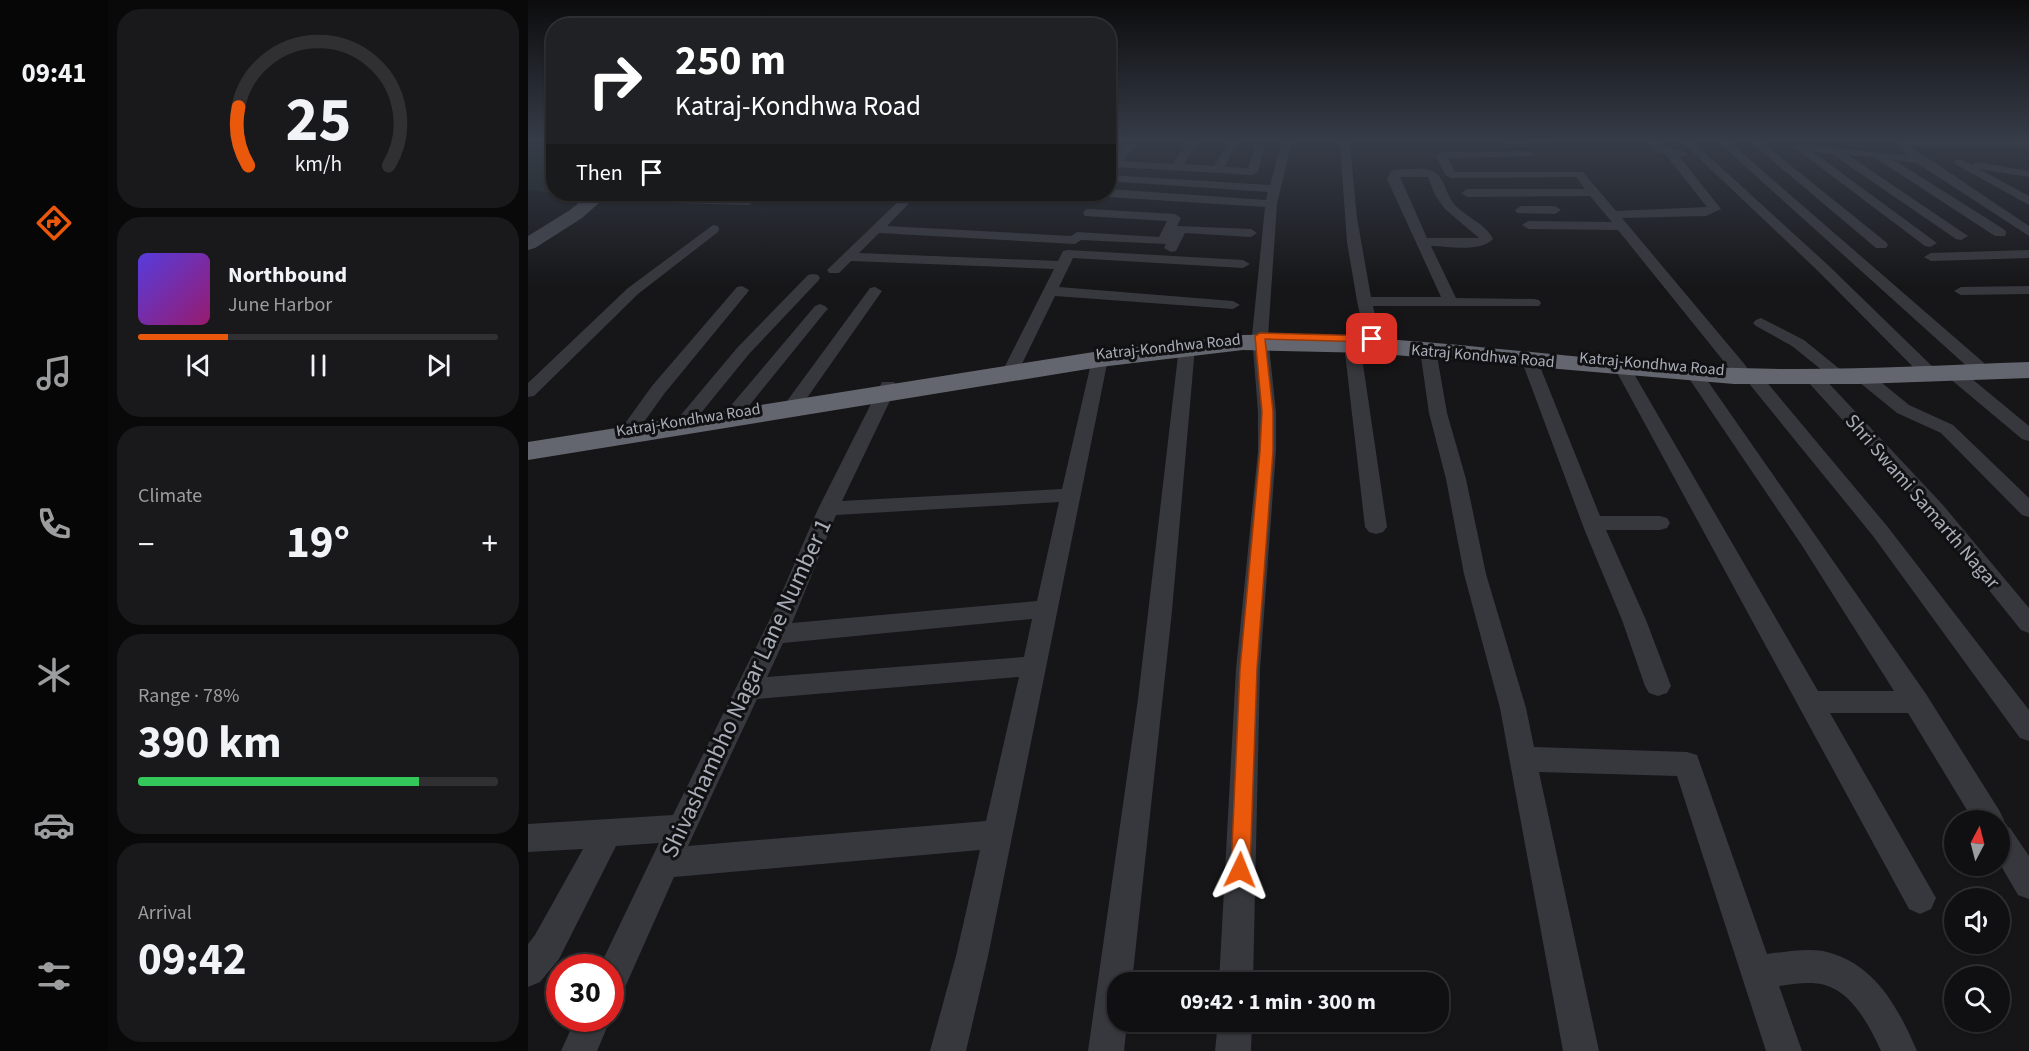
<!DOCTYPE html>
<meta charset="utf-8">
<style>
:root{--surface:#101012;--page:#19191b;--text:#f1f3f6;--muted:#9c9d9f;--line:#303032;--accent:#ea580c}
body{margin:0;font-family:"Source Sans 3",sans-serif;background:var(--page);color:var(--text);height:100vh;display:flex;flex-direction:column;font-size:22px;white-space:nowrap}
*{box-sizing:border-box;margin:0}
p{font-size:20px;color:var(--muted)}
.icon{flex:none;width:33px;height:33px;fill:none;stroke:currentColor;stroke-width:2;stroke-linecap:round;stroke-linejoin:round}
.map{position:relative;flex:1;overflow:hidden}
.panel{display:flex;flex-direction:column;gap:9px;padding:9px;background:#09090a;width:420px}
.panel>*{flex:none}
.guide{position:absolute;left:18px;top:18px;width:570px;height:183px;border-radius:24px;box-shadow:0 2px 4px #0004,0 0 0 2px var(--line);background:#202124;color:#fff;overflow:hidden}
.needle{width:39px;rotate:7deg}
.buttons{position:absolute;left:1416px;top:810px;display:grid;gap:12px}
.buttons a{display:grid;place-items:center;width:66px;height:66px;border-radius:50%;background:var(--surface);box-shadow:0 2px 4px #0004,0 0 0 2px var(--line);font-size:30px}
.speed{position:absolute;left:18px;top:954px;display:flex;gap:12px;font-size:30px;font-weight:700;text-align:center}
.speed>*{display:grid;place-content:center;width:78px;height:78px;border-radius:50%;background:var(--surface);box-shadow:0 2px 4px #0004,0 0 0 2px var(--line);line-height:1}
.speed .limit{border:9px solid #d22;background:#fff;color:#111}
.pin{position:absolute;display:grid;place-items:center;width:51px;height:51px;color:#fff;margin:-26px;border-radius:12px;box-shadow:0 3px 9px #0006}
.me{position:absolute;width:66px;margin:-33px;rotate:2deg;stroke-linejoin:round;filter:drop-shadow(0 0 4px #0008)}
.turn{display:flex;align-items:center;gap:21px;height:126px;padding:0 30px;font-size:27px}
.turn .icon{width:78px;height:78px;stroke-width:2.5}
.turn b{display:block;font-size:42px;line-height:51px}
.then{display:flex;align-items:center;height:57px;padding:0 30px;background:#0003;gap:12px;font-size:22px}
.big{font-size:45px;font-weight:700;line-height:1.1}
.panel .tile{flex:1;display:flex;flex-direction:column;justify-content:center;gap:9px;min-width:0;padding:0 21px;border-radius:24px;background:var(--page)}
.panel .dial{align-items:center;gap:0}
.dial svg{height:156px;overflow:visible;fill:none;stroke:var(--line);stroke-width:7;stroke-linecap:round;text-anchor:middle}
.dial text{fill:var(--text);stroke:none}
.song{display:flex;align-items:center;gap:18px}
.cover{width:72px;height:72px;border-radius:9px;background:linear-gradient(135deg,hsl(250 70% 55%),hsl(320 70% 35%))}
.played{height:6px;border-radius:3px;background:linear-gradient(90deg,var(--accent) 25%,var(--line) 25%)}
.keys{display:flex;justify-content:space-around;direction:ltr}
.heat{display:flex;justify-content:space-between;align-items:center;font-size:33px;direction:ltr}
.charge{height:9px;border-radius:4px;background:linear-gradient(90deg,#34c759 78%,var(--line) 0)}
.trip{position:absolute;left:579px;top:972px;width:342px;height:60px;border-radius:24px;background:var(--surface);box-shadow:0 2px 4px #0004,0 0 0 2px var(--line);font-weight:700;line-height:60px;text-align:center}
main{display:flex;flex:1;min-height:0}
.menu{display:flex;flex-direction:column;width:108px;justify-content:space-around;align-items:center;background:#060607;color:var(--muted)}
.menu .icon{width:42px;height:42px}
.menu .selected{color:var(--accent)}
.menu b{font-size:27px;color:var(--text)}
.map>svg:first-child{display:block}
.green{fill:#1c231d}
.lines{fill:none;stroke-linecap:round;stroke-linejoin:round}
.street{fill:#37383d;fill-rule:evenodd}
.secondary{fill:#45474d;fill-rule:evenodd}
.highway{fill:#63666e;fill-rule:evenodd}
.route{fill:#ea580c;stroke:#983908;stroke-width:1.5}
.labels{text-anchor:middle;stroke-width:6;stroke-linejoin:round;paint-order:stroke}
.far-street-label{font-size:16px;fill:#a8adb8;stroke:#111113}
.street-label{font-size:20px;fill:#a8adb8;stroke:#111113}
.near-street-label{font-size:24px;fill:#a8adb8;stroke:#111113}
</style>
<main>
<nav class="menu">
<b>09:41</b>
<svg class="icon selected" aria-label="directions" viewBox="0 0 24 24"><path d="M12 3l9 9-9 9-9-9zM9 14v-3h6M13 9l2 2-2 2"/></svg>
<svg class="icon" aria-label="music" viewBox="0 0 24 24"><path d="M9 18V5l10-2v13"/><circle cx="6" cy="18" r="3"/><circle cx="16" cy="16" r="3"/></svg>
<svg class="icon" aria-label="phone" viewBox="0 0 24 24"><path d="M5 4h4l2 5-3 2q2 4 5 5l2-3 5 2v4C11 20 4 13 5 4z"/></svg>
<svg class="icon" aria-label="climate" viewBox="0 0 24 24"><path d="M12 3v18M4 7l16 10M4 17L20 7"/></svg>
<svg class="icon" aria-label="car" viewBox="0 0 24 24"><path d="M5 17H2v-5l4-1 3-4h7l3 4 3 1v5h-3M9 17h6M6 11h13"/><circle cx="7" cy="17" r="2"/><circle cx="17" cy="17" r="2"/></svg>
<svg class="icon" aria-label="filters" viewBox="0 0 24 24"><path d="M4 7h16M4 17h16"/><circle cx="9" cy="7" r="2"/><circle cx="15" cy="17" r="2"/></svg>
</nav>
<section class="panel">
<div class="tile dial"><svg viewBox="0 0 100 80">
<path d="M14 69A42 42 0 1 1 86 69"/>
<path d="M14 69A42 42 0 0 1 9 39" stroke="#ea580c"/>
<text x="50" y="56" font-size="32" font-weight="700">25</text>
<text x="50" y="72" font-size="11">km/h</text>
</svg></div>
<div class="tile">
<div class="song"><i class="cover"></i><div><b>Northbound</b><p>June Harbor</p></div></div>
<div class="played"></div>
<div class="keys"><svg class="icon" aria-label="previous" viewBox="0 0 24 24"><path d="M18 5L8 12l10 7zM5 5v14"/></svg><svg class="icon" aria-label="pause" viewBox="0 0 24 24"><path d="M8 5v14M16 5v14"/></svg><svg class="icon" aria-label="next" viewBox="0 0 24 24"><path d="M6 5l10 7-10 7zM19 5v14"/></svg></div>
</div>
<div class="tile"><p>Climate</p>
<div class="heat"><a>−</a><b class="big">19°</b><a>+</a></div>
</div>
<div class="tile"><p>Range · 78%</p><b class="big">390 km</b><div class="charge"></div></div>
<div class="tile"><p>Arrival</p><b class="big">09:42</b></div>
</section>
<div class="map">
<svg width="1501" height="1051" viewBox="0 0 1501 1051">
<rect width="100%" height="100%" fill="#161618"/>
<path class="green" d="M0 144 25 145V193L0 190Z"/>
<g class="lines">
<g class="street">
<path d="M661 140H671L656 164 686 166 702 140H712L696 167 720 168 728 145H736L737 147 730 172 724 175 589 167 586 171 580 172V160L600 144H608L609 146 594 161 645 164Z"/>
<path d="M754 140H764L749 204 740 336 748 412V451L732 669 725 982H691L708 669 730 451V412L724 336 737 207 580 197 574 194H580V189L738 200 740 192 580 181V175L742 185Z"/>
<path d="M975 140H1029L1024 143 979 144 975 143Z"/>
<path d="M1116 140H1127L1135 147 1159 152V156H1151L1193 209 1178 216 1094 218 1218 366 1220 370 1218 374H1206L1090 230 1000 229 994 225 1000 221 1084 222 1062 196 939 197 933 193 939 189H1057L1048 177 923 178 917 175 908 155 913 152 1001 151 1006 154 1005 156 920 158 927 172H1055L1088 211 1179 207 1137 154 1128 152Z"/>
<path d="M1152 140H1163L1300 265 1408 370 1410 374 1408 378H1396L1290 271Z"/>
<path d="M1188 140H1199L1455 362 1457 366 1455 370H1443Z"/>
<path d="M1220 140H1231L1358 242 1360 245 1358 248H1348Z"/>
<path d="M1376 140 1501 141V147L1382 146 1501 226V236L1389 163 1366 160 1477 230 1478 233 1477 236H1467L1346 157 1320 155 1440 236 1433 240 1428 239 1304 154 1285 152 1409 243 1402 247 1397 246 1267 148 1272 145 1379 155 1371 147 1372 141Z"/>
<path d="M817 142 822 145 829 218 843 297H913L859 179 863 171 867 170C877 170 901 166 908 173 918 181 918 196 927 205 938 217 958 224 965 239 952 253 920 246 903 246L928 298 1006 299 1011 300 1013 303 1011 306H845L852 339 850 342H838L829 301 819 242 812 145ZM872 177H900L907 195 917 209 951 238H899Z"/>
<path d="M1431 159 1444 165 1449 162 1501 171V177L1451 169 1501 196V205L1427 164 1425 162Z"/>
<path d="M68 194 221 197 227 201 221 205 64 201 62 198Z"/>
<path d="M378 194H390L359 226 543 236 549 232 631 237 639 221 557 216 555 213 557 210 561 209 647 214 653 218 649 226 723 229 729 233 723 237 657 233 648 251 643 252 636 248 638 244 553 240 547 244 351 233 331 253 530 261 535 251 540 250 715 260 722 264 715 268 545 258 531 287 705 301 712 305 705 309 527 296 493 366 485 371 477 366 526 269 323 261 311 273H301L299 270Z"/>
<path d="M993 206H1027L1033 210 1027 214 989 213 987 210Z"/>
<path d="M185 225 190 226 191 229 190 232 110 294 6 396 0 397V383L100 288Z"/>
<path d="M1501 250V258L1403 261 1396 257 1403 253Z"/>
<path d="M285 274 290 275 292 278 290 281 221 354 164 424H152L149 420 152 416 209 348 280 275Z"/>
<path d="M214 286 221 290 219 293 136 394 108 433H96L93 429 124 386 209 287Z"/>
<path d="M1501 286V294L1433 295 1426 291 1433 287Z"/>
<path d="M347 287 354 291 274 405H262L259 401 262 397 342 288Z"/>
<path d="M292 304 297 306 300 309 297 312 212 417H200L197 413 200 409 287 306Z"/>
<path d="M1233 318 1276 340 1314 371 1306 376 1300 375 1264 346 1228 326 1225 323 1228 320Z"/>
<path d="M824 339 832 344 859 527 855 532 848 534 841 532 837 527 816 344Z"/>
<path d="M659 342 667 347 644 611 604 982H590V1022H599L596 1051H560L610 699 651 347Z"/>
<path d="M900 345 908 350 919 413 938 479 958 574 998 708 1006 747 1159 752 1169 755 1239 954C1257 952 1277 948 1295 951 1346 962 1370 1007 1389 1051H1353C1342 1027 1325 993 1297 985 1282 981 1266 984 1251 986L1274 1051H1238L1149 776 1011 772 1071 1051H1035L972 708 936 574 918 479 901 413 892 350Z"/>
<path d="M572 354 580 359 460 956 438 1051H402L428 956 452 850 146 877 94 994 82 999V968H71L131 843 88 846 31 959 12 982 0 987V944L7 935 55 849 0 852V824L145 815 245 613 290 509 354 382H366L369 386 314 501 534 489 564 359ZM531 502 509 601 264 623 308 515ZM504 619 496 657 239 677 255 643ZM491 677 458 821 160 846 229 699Z"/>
<path d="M1001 354 1009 359 1072 516H1132L1139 518 1142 523 1139 528 1132 530H1078L1118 620 1143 686 1139 693 1130 696 1121 693 1117 686 1094 620 1057 531 993 359Z"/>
<path d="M1094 362 1102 367 1290 691H1366L1273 544 1158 374 1160 370H1172L1398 694 1471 810 1476 820 1474 824 1482 828 1501 856V899L1490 895 1472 864V820H1445L1380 713H1302L1408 898 1403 909 1392 914 1381 909 1086 367Z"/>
<path d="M1426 368 1432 369 1501 426V441L1494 439 1420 377 1418 373Z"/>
<path d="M1225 372 1231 373 1359 526 1501 710V741L1492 738 1345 536 1219 381 1217 377 1219 373Z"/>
<path d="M1337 373 1343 374 1381 405 1425 425 1501 498V517L1494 515 1413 433 1369 413 1331 382 1329 378 1331 374Z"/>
<path d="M1287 374 1293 375 1414 504 1501 608V633L1493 630 1400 514 1281 383 1279 379 1281 375Z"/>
<path d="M82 1016 83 1018 69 1051H33L48 1018H82Z"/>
<path d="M690 1022H724L723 1051H687Z"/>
</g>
<path class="secondary" d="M62 194H81L54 218 7 248 0 250V236L42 210Z"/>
<path class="highway" d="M715 335C866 332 1016 357 1166 366 1278 373 1389 366 1501 362V378L1332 384H1206L843 353 715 350 572 367 0 460V442L572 351Z"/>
</g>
<linearGradient id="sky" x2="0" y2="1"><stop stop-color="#0c0c0d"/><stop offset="0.49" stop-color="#363c48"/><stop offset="1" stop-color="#363c48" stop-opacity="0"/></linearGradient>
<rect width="1501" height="287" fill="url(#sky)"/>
<path class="route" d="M732 333 844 336 849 339 844 342 737 339 745 412V451L729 669 722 870 719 877 712 880 706 877 703 870 712 669 732 451 734 412 727 336Z"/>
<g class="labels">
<g class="far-street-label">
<text transform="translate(640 346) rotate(-6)" y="6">Katraj-Kondhwa Road</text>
<text transform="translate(955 355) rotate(5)" y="6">Katraj Kondhwa Road</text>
<text transform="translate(1124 363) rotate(5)" y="6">Katraj-Kondhwa Road</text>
<text transform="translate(160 419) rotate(-9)" y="6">Katraj-Kondhwa Road</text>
</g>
<g class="street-label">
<text transform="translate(1395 501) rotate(49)" y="7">Shri Swami Samarth Nagar</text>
</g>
<g class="near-street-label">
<text transform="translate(218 688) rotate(-65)" y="8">Shivashambho Nagar Lane Number 1</text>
</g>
</g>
</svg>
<div class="buttons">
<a><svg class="needle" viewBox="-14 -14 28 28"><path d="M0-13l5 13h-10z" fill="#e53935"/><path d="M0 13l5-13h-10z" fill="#9c9d9f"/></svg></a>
<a><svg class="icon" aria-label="sound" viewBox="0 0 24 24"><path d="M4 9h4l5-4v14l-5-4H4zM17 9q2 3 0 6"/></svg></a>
<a><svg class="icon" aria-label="search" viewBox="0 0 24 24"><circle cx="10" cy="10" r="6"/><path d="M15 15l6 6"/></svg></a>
</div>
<div class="speed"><div class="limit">30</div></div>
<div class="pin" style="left:844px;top:339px;background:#d93025"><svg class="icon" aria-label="arrive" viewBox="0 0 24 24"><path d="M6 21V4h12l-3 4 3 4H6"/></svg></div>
<svg class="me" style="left:712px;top:870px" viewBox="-20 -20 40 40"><path d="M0-17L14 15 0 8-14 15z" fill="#ea580c" stroke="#fff" stroke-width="4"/></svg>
<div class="trip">09:42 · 1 min · 300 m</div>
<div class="guide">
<div class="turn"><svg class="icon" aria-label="right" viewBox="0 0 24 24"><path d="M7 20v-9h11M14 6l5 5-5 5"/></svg><div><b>250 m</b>Katraj-Kondhwa Road</div></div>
<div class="then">Then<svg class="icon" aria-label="arrive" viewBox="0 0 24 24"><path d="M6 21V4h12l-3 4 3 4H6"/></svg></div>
</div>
</div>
</main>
